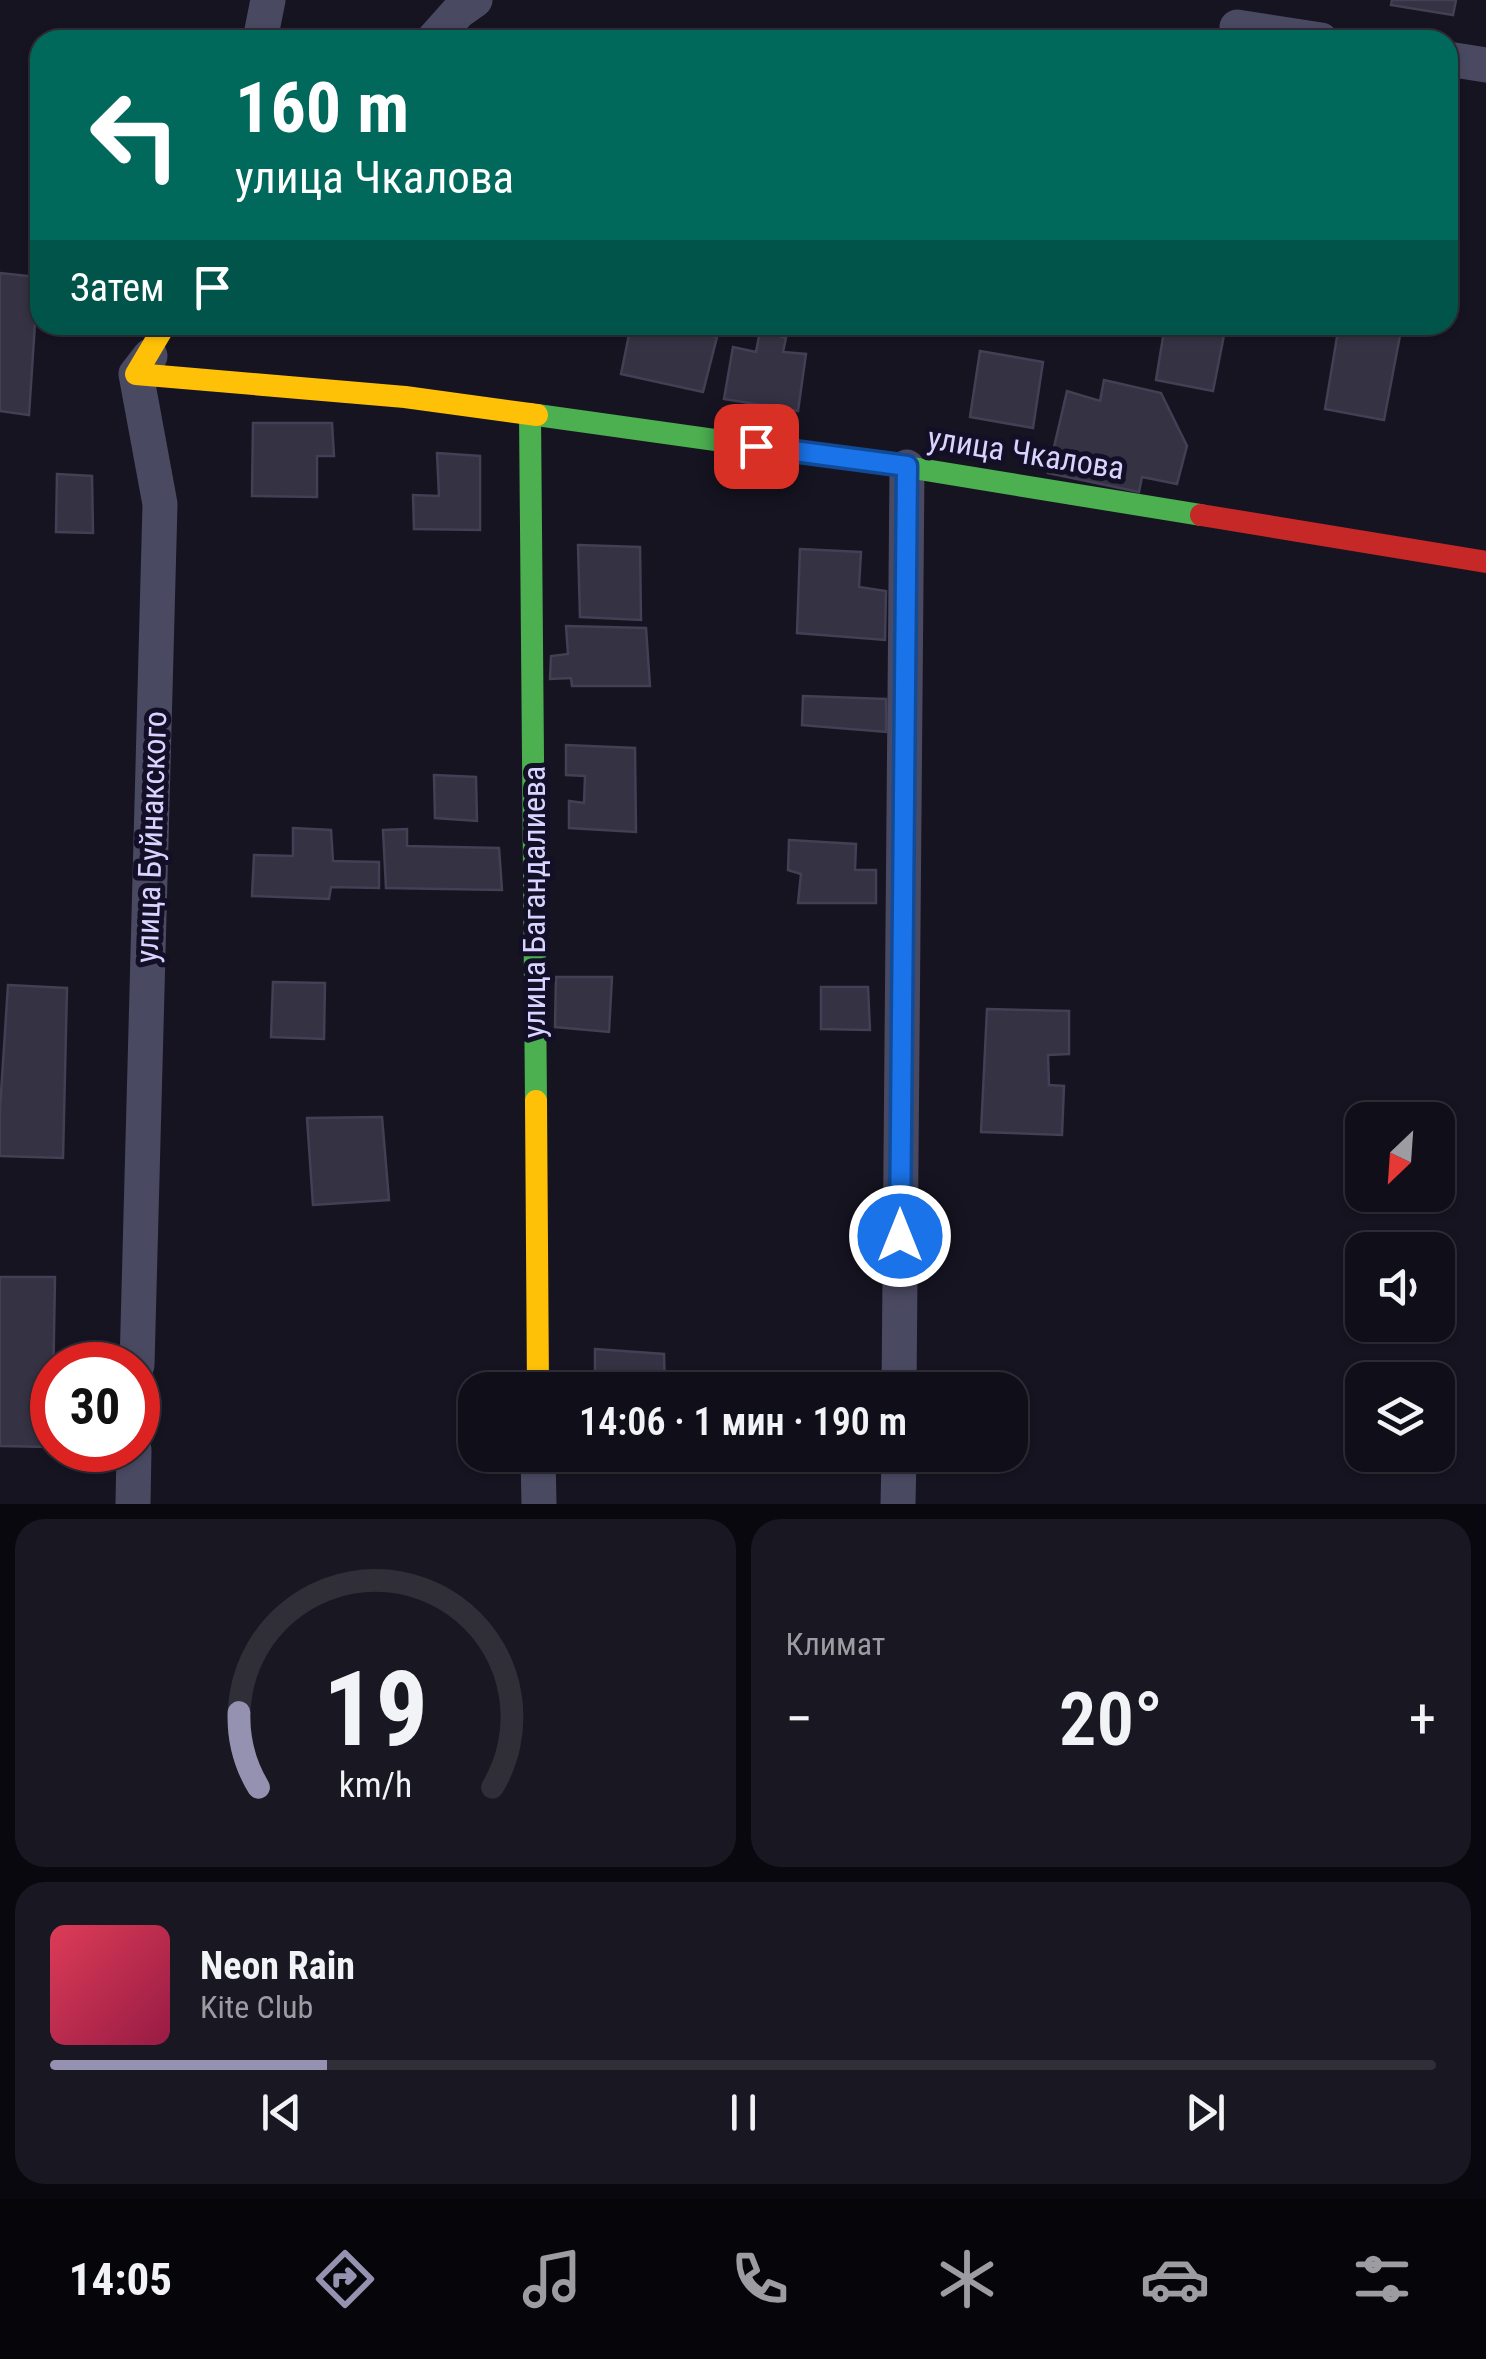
<!DOCTYPE html>
<html lang="ru">
<meta charset="utf-8">
<style>
:root{--surface:#100f19;--page:#191822;--text:#f1f3f6;--muted:#9c9ca2;--line:#302f38;--accent:#9591b1}
body{margin:0;font-family:"Roboto Condensed",sans-serif;background:var(--page);color:var(--text);height:100vh;display:flex;flex-direction:column;font-size:38px;white-space:nowrap}
*{box-sizing:border-box;margin:0}
p{font-size:32px;color:var(--muted)}
.icon{flex:none;width:55px;height:55px;fill:none;stroke:currentColor;stroke-width:2;stroke-linecap:round;stroke-linejoin:round}
.map{position:relative;height:1504px;overflow:hidden}
.details{display:flex;flex-direction:column;gap:15px;padding:15px;background:#09080e;flex:1}
.details>*{flex:none}
.top-card{position:absolute;left:30px;top:30px;width:1428px;height:305px;border-radius:30px;box-shadow:0 2px 8px #0004,0 0 0 2px var(--line);background:#00695c;color:#fff;overflow:hidden}
.needle{width:65px;rotate:205deg}
.controls{position:absolute;left:1345px;top:1102px;display:grid;gap:20px}
.controls a{display:grid;place-items:center;width:110px;height:110px;border-radius:20px;background:var(--surface);box-shadow:0 2px 8px #0004,0 0 0 2px var(--line);font-size:50px}
.speed{position:absolute;left:30px;top:1342px;display:flex;gap:20px;font-size:50px;font-weight:700;text-align:center}
.speed>*{display:grid;place-content:center;width:130px;height:130px;border-radius:50%;background:var(--surface);box-shadow:0 2px 8px #0004,0 0 0 2px var(--line);line-height:1}
.speed .limit{border:15px solid #d22;background:#fff;color:#111}
.pin{position:absolute;display:grid;place-items:center;width:85px;height:85px;color:#fff;margin:-42px;border-radius:20px;box-shadow:0 5px 15px #0006}
.me{position:absolute;width:110px;margin:-55px;rotate:0deg;stroke-linejoin:round;filter:drop-shadow(0 0 8px #0008)}
.turn{display:flex;align-items:center;gap:35px;height:210px;padding:0 40px;font-size:45px}
.turn .icon{width:130px;height:130px;stroke-width:2.5}
.turn b{display:block;font-size:70px;line-height:85px}
.then{display:flex;align-items:center;height:95px;padding:0 40px;background:#0003;gap:20px;font-size:38px}
.big{font-size:75px;font-weight:600;line-height:1.1}
.details .tile{flex:1;display:flex;flex-direction:column;justify-content:center;gap:15px;min-width:0;padding:0 35px;border-radius:30px;background:var(--page)}
.details .dial{align-items:center;gap:0}
.dial svg{height:260px;overflow:visible;fill:none;stroke:var(--line);stroke-width:7;stroke-linecap:round;text-anchor:middle}
.dial text{fill:var(--text);stroke:none}
.song{display:flex;align-items:center;gap:30px}
.cover{width:120px;height:120px;border-radius:15px;background:linear-gradient(135deg,hsl(350 70% 55%),hsl(340 70% 35%))}
.played{height:10px;border-radius:5px;background:linear-gradient(90deg,var(--accent) 20%,var(--line) 20%)}
.keys{display:flex;justify-content:space-around;direction:ltr}
.heat{display:flex;justify-content:space-between;align-items:center;font-size:55px;direction:ltr}
.details .tiles{flex:1;display:grid;gap:15px;grid-template-columns:1fr 1fr}
.tile:last-child{grid-column:span 2}
.trip{position:absolute;left:458px;top:1372px;width:570px;height:100px;border-radius:30px;background:var(--surface);box-shadow:0 2px 8px #0004,0 0 0 2px var(--line);font-weight:600;line-height:100px;text-align:center}
.menu{display:flex;height:160px;justify-content:space-around;align-items:center;background:#06060a;color:var(--muted)}
.menu .icon{width:70px;height:70px}
.menu .active{color:var(--accent)}
.menu b{font-size:45px;color:var(--text)}
.map>svg:first-child{display:block}
.building{fill:#343243;stroke:#433f54;stroke-width:2.5}
.lines{fill:none;stroke-linecap:round;stroke-linejoin:round}
.street{stroke:#4a4962;stroke-width:35}
.fast{stroke:#4caf50;stroke-width:22}
.slow{stroke:#ffc107;stroke-width:22}
.jam{stroke:#c62828;stroke-width:22}
.route-casing{stroke:#114b97;stroke-width:25}
.route{stroke:#1a73e8;stroke-width:18}
.labels{text-anchor:middle;stroke-width:10;stroke-linejoin:round;paint-order:stroke}
.street-label{font-size:32px;fill:#d9d4ff;stroke:#130f26}
</style>
<div class="map">
<svg width="1486" height="1504" viewBox="0 0 1486 1504">
<rect width="100%" height="100%" fill="#161421"/>
<g class="building">
<path d="M1392 0H1456L1453 15 1391 5Z"/>
<path d="M0 273 38 277 29 415 0 411Z"/>
<path d="M631 325H700L699 334 717 337 703 392 621 374Z"/>
<path d="M1165 325H1226L1213 391 1156 380Z"/>
<path d="M1339 325H1402L1384 420 1325 409Z"/>
<path d="M760 331 786 338 783 352 806 354 798 411 724 399 733 347 756 352Z"/>
<path d="M980 351 1043 362 1033 428 970 417Z"/>
<path d="M1104 380 1161 393 1187 446 1177 484 1142 477 1139 492 1048 473 1067 391 1100 401Z"/>
<path d="M253 423H332L334 456H317V497L252 496Z"/>
<path d="M437 453 480 456V530L414 529 413 495 439 496Z"/>
<path d="M57 474 92 476 93 533 56 532Z"/>
<path d="M578 545 640 547 641 620 580 617Z"/>
<path d="M800 549 861 552 859 587 886 591 885 640 797 633Z"/>
<path d="M566 626 646 628 650 686H572L571 678 550 679 551 656 568 654Z"/>
<path d="M803 696 886 699V732L802 725Z"/>
<path d="M566 745 635 748 636 832 569 828V801L584 803 585 776 566 775Z"/>
<path d="M434 775 476 777 477 821 435 818Z"/>
<path d="M293 828 331 830 333 861 379 862V888L331 887 329 899 252 896 254 855 293 856Z"/>
<path d="M407 829V846L499 848 502 890 386 888 383 830Z"/>
<path d="M789 840 856 844 855 870H876V903H798L801 874 788 870Z"/>
<path d="M556 977H612L609 1032 555 1027Z"/>
<path d="M273 982 325 983 324 1039 271 1037Z"/>
<path d="M8 985 67 988 63 1158 0 1156V1109Z"/>
<path d="M821 987H868L870 1030 821 1029Z"/>
<path d="M987 1009 1069 1011V1054L1048 1055 1049 1085 1064 1086 1062 1135 981 1132Z"/>
<path d="M382 1117 389 1200 313 1205 307 1118Z"/>
<path d="M0 1277H55L52 1447 0 1446Z"/>
<path d="M595 1349 664 1354 665 1390H595Z"/>
</g>
<g class="lines">
<g class="street">
<path d="M1237 27 1321 40"/>
<path d="M260 40 268 0"/>
<path d="M433 40 458 12 475 0"/>
<path d="M1448 59 1486 65"/>
<path d="M137 1365 160 504 136 374 150 356"/>
<path d="M899 1390 907 467"/>
<path d="M538 1455 539 1504"/>
<path d="M133 1504 134 1450"/>
<path d="M898 1504 899 1455"/>
</g>
<g class="fast">
<path d="M530 414 536 1101"/>
<path d="M537 415 907 467 1201 515"/>
</g>
<g class="slow">
<path d="M165 325 136 374 405 397 537 415"/>
<path d="M536 1101 538 1390"/>
</g>
<path class="jam" d="M1201 515 1486 562"/>
</g>
<g class="lines">
<defs>
<path id="route" d="M756 446 907 466 900 1236"/>
</defs>
<use href="#route" class="route-casing"/>
<use href="#route" class="route"/>
</g>
<g class="labels">
<g class="street-label">
<text transform="translate(1026 453) rotate(9)" y="11">улица Чкалова</text>
<text transform="translate(151 837) rotate(-88)" y="11">улица Буйнакского</text>
<text transform="translate(534 902) rotate(-90)" y="11">улица Багандалиева</text>
</g>
</g>
</svg>
<div class="controls">
<a><svg class="needle" viewBox="-14 -14 28 28"><path d="M0-13l5 13h-10z" fill="#e53935"/><path d="M0 13l5-13h-10z" fill="#9c9ca2"/></svg></a>
<a><svg class="icon" aria-label="sound" viewBox="0 0 24 24"><path d="M4 9h4l5-4v14l-5-4H4zM17 9q2 3 0 6"/></svg></a>
<a><svg class="icon" aria-label="layers" viewBox="0 0 24 24"><path d="M12 4l9 5-9 5-9-5zM3 14l9 5 9-5"/></svg></a>
</div>
<div class="speed"><div class="limit">30</div></div>
<div class="pin" style="left:756px;top:446px;background:#d93025"><svg class="icon" aria-label="arrive" viewBox="0 0 24 24"><path d="M6 21V4h12l-3 4 3 4H6"/></svg></div>
<svg class="me" style="left:900px;top:1236px" viewBox="-20 -20 40 40"><circle r="17" fill="#1a73e8" stroke="#fff" stroke-width="3"/><path d="M0-11L8 9 0 5-8 9z" fill="#fff"/></svg>
<div class="trip">14:06 · 1 мин · 190 m</div>
<div class="top-card">
<div class="turn"><svg class="icon" aria-label="left" viewBox="0 0 24 24"><path d="M17 20v-9H6M10 6l-5 5 5 5"/></svg><div><b>160 m</b>улица Чкалова</div></div>
<div class="then">Затем<svg class="icon" aria-label="arrive" viewBox="0 0 24 24"><path d="M6 21V4h12l-3 4 3 4H6"/></svg></div>
</div>
</div>
<section class="details">
<div class="tiles">
<div class="tile dial"><svg viewBox="0 0 100 80">
<path d="M14 69A42 42 0 1 1 86 69"/>
<path d="M14 69A42 42 0 0 1 8 46" stroke="#9591b1"/>
<text x="50" y="56" font-size="32" font-weight="700">19</text>
<text x="50" y="72" font-size="11">km/h</text>
</svg></div>
<div class="tile"><p>Климат</p>
<div class="heat"><a>−</a><b class="big">20°</b><a>+</a></div>
</div>
<div class="tile">
<div class="song"><i class="cover"></i><div><b>Neon Rain</b><p>Kite Club</p></div></div>
<div class="played"></div>
<div class="keys"><svg class="icon" aria-label="previous" viewBox="0 0 24 24"><path d="M18 5L8 12l10 7zM5 5v14"/></svg><svg class="icon" aria-label="pause" viewBox="0 0 24 24"><path d="M8 5v14M16 5v14"/></svg><svg class="icon" aria-label="next" viewBox="0 0 24 24"><path d="M6 5l10 7-10 7zM19 5v14"/></svg></div>
</div>
</div>
</section>
<nav class="menu">
<b>14:05</b>
<svg class="icon active" aria-label="directions" viewBox="0 0 24 24"><path d="M12 3l9 9-9 9-9-9zM9 14v-3h6M13 9l2 2-2 2"/></svg>
<svg class="icon" aria-label="music" viewBox="0 0 24 24"><path d="M9 18V5l10-2v13"/><circle cx="6" cy="18" r="3"/><circle cx="16" cy="16" r="3"/></svg>
<svg class="icon" aria-label="phone" viewBox="0 0 24 24"><path d="M5 4h4l2 5-3 2q2 4 5 5l2-3 5 2v4C11 20 4 13 5 4z"/></svg>
<svg class="icon" aria-label="climate" viewBox="0 0 24 24"><path d="M12 3v18M4 7l16 10M4 17L20 7"/></svg>
<svg class="icon" aria-label="car" viewBox="0 0 24 24"><path d="M5 17H2v-5l4-1 3-4h7l3 4 3 1v5h-3M9 17h6M6 11h13"/><circle cx="7" cy="17" r="2"/><circle cx="17" cy="17" r="2"/></svg>
<svg class="icon" aria-label="filters" viewBox="0 0 24 24"><path d="M4 7h16M4 17h16"/><circle cx="9" cy="7" r="2"/><circle cx="15" cy="17" r="2"/></svg>
</nav>
